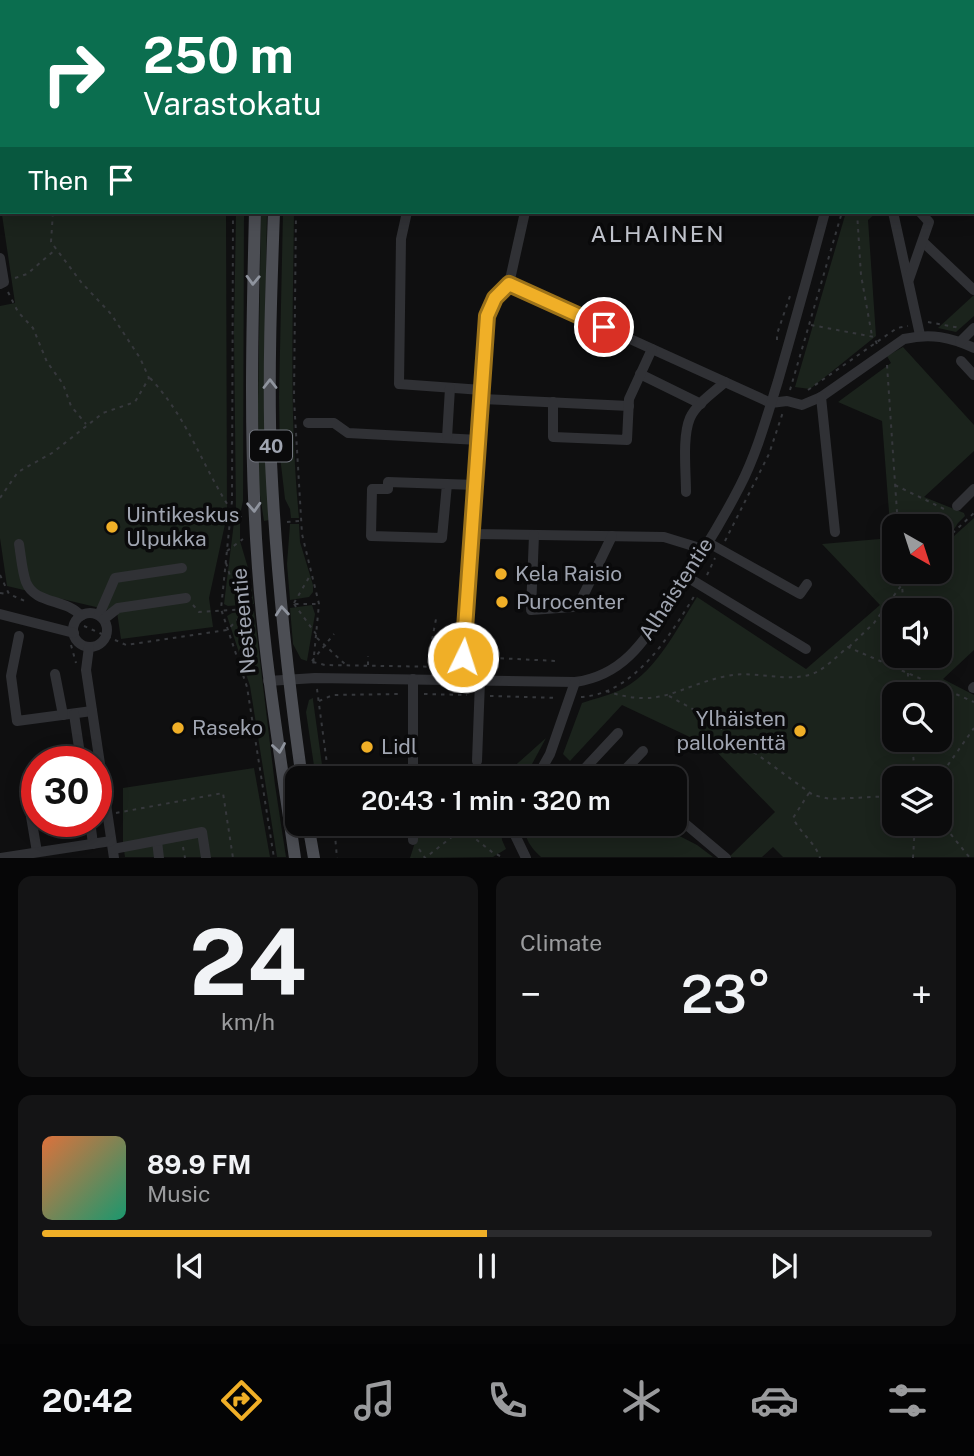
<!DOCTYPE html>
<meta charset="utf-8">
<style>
:root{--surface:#0b0b0c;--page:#141415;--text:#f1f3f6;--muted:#9a9b9d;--line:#2b2b2d;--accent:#f0af27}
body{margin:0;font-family:"Public Sans",sans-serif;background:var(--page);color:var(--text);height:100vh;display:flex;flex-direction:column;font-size:26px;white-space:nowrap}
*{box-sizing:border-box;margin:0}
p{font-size:23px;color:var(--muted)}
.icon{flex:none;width:38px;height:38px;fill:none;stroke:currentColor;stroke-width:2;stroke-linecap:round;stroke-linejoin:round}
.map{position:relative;height:858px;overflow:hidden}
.panel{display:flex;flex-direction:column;gap:18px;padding:18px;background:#060607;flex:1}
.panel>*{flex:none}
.guide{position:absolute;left:0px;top:0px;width:975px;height:214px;box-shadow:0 4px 18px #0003,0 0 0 2px var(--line);background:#0b6e4f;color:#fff;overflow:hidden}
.needle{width:46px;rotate:141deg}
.buttons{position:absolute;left:882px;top:514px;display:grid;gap:14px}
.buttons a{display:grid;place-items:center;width:70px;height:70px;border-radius:14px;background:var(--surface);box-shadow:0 4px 18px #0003,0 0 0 2px var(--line);font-size:35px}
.speed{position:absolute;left:21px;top:746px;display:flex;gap:14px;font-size:35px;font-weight:700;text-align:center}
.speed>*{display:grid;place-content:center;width:91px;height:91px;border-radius:50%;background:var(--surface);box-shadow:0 4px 18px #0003,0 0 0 2px var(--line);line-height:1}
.speed .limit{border:10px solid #d22;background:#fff;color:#111}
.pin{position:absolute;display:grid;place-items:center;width:60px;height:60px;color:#fff;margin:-30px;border:4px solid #fff;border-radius:50%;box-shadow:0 2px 7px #0007}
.me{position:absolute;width:77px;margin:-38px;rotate:4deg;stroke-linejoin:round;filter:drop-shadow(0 0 5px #0008)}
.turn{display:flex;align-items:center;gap:24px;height:147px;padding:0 28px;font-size:32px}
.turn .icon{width:91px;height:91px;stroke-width:2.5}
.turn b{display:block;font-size:49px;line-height:60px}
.then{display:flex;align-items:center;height:66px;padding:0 28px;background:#0003;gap:14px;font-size:26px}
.big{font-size:52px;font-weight:600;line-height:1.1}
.panel .widget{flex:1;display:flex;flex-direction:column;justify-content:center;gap:10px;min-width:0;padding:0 24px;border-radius:14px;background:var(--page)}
.panel .dial{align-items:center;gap:0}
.dial b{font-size:91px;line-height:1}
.song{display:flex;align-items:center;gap:21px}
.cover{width:84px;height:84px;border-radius:10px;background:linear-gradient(135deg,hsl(20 70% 55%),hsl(160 70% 35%))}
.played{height:7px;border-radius:4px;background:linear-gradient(90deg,var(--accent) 50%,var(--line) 50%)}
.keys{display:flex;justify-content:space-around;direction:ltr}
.heat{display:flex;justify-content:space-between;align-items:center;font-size:38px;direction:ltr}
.panel .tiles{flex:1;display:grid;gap:18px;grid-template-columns:1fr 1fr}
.widget:last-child{grid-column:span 2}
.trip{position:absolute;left:285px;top:766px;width:402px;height:70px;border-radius:14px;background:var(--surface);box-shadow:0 4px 18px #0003,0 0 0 2px var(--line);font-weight:600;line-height:70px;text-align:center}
.tabs{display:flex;height:112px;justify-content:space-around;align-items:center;background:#040405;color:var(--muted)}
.tabs .icon{width:49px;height:49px}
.tabs .current{color:var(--accent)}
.tabs b{font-size:32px;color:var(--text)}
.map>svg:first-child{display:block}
.green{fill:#1b231c;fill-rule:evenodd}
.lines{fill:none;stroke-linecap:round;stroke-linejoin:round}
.path{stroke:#36383c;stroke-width:2;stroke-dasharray:3.5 5;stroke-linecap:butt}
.minor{stroke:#303135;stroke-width:10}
.major{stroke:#4c4e54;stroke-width:12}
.oneway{stroke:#8f949e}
.route-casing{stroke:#9c7219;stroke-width:18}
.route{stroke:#f0af27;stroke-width:12}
.poi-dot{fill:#f0af27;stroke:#0a0a0b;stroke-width:2.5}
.labels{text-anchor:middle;stroke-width:7;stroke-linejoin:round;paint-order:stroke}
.shield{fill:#0a0a0b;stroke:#73767f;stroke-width:2}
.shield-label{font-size:19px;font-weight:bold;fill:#a0a5b1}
.poi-label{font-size:21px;fill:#a0a5b1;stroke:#0a0a0b;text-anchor:start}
.street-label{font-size:21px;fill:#a0a5b1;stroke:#0a0a0b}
.neighbourhood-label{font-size:23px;letter-spacing:2px;fill:#c1c4cd;stroke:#0a0a0b}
</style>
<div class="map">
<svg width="974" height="858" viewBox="0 0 974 858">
<rect width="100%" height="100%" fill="#0f0f10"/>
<g class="green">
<path d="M0 0 49 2H2V212H226L227 515 209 598 213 627 121 639 117 612 7 586 0 538V306L15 303 0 201Z"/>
<path d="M236 212H244L243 501 240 515H236L234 332Z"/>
<path d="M261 212H267L264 403 269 520 264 521 259 489 258 405Z"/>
<path d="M283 212H294C293 314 289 415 299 518H291L290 509 285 499 280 456 279 397Z"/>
<path d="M846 212H877L868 220 876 336 810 389 795 387Z"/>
<path d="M974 295V316L956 332 938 328Z"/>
<path d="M903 347 974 425V451L924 497 964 513 965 516 958 523 944 545 974 518V650L943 679 974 695V857H783L773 847 762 857H729L775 812 713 748 622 705 570 761 563 754 582 703C596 698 612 695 624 688 658 669 677 628 697 597L806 669 880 605 822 544 891 538 882 421 838 402 891 363 887 356ZM894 527H940V572H894ZM894 611H940V656H894ZM894 695H940V740H894ZM894 779H940V824H894Z"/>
<path d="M234 522H240V541L248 568 254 604 228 606 224 604Z"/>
<path d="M290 524H299L300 542 313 585V592L309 597 290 600 287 564Z"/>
<path d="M312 605 315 614 307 661 301 659 293 644 290 608Z"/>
<path d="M254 611 275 785 286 857H277L250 686 227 616 232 613Z"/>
<path d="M313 698V700L324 779H316L306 712 309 700Z"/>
<path d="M546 738 524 779H500Z"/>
<path d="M254 768 270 857H125L123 844V788Z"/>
<path d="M449 824H501L502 840 506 849 493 857 410 858 417 836H436Z"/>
<path d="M524 824H661L664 828 697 845 713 857H541C530 847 525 839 524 824Z"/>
</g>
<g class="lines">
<g class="path">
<path d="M0 0H2"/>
<path d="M16 0 21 2"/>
<path d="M39 2 43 0"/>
<path d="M193 2 196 0"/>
<path d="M241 2V0"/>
<path d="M302 2V0"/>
<path d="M903 2 904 0"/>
<path d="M0 71 2 73"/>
<path d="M973 160 974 161"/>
<path d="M0 185 2 184"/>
<path d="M233 212 232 501 221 609 247 687 274 858"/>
<path d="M296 212 294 399 302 534 319 604 313 666"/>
<path d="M857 212 861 275 872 336"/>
<path d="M15 278 27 274 55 250"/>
<path d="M8 292 18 312 33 328 47 362 63 384 71 406 86 424"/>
<path d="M928 322 960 328"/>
<path d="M811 325 874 337 877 344"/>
<path d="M777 340V334L790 296"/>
<path d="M887 365 898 527"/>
<path d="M150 378C188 419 200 461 229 507"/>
<path d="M790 390 842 212"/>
<path d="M808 390 897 328 908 326"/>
<path d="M895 485 946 510"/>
<path d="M0 498 18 472 52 453 103 413 135 402 149 378 140 358 111 314 81 282 51 242 53 212"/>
<path d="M231 517H242"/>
<path d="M287 522 300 521"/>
<path d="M725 541 769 454 783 412"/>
<path d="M940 545 974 513"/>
<path d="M227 551 243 539"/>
<path d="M226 563 233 585 248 608"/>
<path d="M901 572 904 611"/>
<path d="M0 575 9 594 27 602"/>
<path d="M707 575 715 558"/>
<path d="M0 593 8 594"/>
<path d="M294 603 311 574"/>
<path d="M294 604 316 634"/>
<path d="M295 604H317"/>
<path d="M193 605 199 612 248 609"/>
<path d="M84 626 126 645 227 630 249 609"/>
<path d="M317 638 346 665"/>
<path d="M71 645 76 663"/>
<path d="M849 647 874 623 911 572"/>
<path d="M907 656 909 695"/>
<path d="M475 657 557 661"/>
<path d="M312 661 334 634"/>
<path d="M313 662 325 665 447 667 453 659"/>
<path d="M368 665V656"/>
<path d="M432 665V640L436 619"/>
<path d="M317 689 329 779"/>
<path d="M606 691C662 710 677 686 727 676 754 670 782 682 809 675 822 672 837 656 848 647L974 702"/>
<path d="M424 694 467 695"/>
<path d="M490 696 558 698"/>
<path d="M669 696 700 713 813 795 830 799 894 796"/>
<path d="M581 697C635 694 670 635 695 595"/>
<path d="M319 701 333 695 401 694"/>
<path d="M912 740 915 779"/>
<path d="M938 779 974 728"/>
<path d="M809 793 793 818C800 833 815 842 820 858"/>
<path d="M116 813 223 793 233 858"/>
<path d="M940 821 970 858"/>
<path d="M334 824 337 858"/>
<path d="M463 829 492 852 504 858"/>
<path d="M183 847 185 858"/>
<path d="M419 849 425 858 462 829 472 824"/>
<path d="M913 858 915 824"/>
</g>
<g class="minor">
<path d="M99 0 105 2"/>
<path d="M114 0V2"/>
<path d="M630 0 634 2"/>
<path d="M887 1 890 2"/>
<path d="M973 23H974"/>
<path d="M407 212 401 239 399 384 482 390"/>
<path d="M893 212 920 335"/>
<path d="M923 242 974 290"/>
<path d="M0 258 4 282 0 284"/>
<path d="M909 279 929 222 920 212"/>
<path d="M509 284 771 403 787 401 802 405 821 397 904 339C931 333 950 337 974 348"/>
<path d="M960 342 974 328"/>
<path d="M961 361 974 375"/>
<path d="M640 374 701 404"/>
<path d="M821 397 835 532"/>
<path d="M482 399 629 406"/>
<path d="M553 402V437L627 440 629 399 652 349"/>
<path d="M308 423H334L348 433 479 440"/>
<path d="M447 438 450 388"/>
<path d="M447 484 442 538 371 536 372 489H388V482L476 485"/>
<path d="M686 492C686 471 682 437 690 418 696 404 714 392 725 382"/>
<path d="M957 506 974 489"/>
<path d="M472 534 664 537 703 549"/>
<path d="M534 535 531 610 573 607 582 598 612 536"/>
<path d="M707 542 800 594 807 584"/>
<path d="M19 544C21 556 22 571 26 582 35 605 66 598 81 616"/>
<path d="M687 577 806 649"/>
<circle cx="90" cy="630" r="17"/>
<path d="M0 614 74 633"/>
<path d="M99 615 115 578 182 568"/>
<path d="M104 619 118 608 186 598"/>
<path d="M19 636 11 676 17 721 92 711"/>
<path d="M89 647 86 670 114 858"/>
<path d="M55 674 63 715"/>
<path d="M462 680 487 316 495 297 509 284 525 212"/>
<path d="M268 681 315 678 575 682C627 675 647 636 674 595 698 560 721 523 740 486 757 453 767 416 778 381 794 325 810 268 825 212"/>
<path d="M973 688 974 687"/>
<path d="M74 714 81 761"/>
<path d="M477 761 480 681"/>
<path d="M541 771 569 779"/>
<path d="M413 779V679"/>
<path d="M536 779 550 754 575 682"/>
<path d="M575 779 618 733"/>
<path d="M616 779 643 751"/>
<path d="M27 793 37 852"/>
<path d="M676 816 726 858"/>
<path d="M90 821 93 844"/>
<path d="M514 824 515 835 526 858"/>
<path d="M413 840V824"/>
<path d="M157 841 159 858"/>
<path d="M113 849 202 832 206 858"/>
<path d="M1 858 111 841"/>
</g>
<g class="major">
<path d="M261 2V0"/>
<path d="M281 2V0"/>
<path d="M255 212C252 331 249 449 258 568 265 665 281 761 295 858"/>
<path d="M274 212C271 295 268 378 271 462 276 568 287 673 302 779"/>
<path d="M308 824 314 858"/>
</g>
</g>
<defs><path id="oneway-chevron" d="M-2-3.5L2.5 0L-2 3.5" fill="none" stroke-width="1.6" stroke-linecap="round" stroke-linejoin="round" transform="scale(1.75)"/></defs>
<g class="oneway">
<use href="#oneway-chevron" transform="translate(253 280) rotate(92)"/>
<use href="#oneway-chevron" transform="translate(270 384) rotate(-90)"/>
<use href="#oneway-chevron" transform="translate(254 507) rotate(87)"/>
<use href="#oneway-chevron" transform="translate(282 611) rotate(-95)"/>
<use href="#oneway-chevron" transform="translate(279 748) rotate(81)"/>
</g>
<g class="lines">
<defs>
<path id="route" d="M463 657 487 316 495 298 509 284 604 327"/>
</defs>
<use href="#route" class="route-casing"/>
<use href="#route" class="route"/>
</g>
<g class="poi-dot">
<circle cx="112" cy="527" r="7"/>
<circle cx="501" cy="574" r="7"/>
<circle cx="502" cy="602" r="7"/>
<circle cx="178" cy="728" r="7"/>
<circle cx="800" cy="731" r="7"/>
<circle cx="367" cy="747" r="7"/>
</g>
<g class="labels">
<rect class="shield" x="250" y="430.5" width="42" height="31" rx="5"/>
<g class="shield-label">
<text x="271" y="453">40</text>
</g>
<g class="poi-label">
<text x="126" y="522">Uintikeskus<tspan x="126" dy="24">Ulpukka</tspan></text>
<text x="515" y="581">Kela Raisio</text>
<text x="516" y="609">Purocenter</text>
<text x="786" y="726" text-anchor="end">Ylhäisten<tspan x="786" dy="24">pallokenttä</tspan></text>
<text x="192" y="735">Raseko</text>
<text x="381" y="754">Lidl</text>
</g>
<g class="street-label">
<text transform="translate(676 589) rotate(-57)" y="7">Alhaistentie</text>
<text transform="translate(244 621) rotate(-95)" y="7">Nesteentie</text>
</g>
<g class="neighbourhood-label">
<text x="658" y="242">ALHAINEN</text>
</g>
</g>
</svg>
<div class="buttons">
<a><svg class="needle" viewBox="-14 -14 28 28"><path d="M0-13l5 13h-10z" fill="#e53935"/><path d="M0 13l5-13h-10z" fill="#9a9b9d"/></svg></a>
<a><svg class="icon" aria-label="sound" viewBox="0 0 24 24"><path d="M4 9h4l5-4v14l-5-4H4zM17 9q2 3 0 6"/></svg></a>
<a><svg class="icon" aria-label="search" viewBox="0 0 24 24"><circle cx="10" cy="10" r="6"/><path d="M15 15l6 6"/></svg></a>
<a><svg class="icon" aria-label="layers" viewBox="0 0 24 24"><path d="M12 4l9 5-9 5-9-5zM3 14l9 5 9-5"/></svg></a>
</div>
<div class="speed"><div class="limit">30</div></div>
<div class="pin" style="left:604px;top:327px;background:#d93025"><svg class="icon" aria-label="arrive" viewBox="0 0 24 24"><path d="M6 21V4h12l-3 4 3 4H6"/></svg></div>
<svg class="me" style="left:463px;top:657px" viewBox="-20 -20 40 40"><circle r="17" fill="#f0af27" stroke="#fff" stroke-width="3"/><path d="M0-11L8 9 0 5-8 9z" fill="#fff"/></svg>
<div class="trip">20:43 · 1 min · 320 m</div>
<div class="guide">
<div class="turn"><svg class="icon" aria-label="right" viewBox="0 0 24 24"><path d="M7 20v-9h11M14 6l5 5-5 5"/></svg><div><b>250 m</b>Varastokatu</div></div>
<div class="then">Then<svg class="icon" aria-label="arrive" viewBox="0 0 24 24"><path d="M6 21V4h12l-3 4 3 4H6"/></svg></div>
</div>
</div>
<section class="panel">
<div class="tiles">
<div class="widget dial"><b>24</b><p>km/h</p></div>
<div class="widget"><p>Climate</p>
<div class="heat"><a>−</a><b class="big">23°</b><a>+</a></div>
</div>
<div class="widget">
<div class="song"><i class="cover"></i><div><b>89.9 FM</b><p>Music</p></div></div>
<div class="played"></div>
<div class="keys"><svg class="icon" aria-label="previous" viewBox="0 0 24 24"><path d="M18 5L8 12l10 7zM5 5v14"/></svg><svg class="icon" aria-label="pause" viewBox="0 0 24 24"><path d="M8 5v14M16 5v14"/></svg><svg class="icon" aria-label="next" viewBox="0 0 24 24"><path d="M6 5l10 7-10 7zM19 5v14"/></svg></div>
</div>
</div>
</section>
<nav class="tabs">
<b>20:42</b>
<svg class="icon current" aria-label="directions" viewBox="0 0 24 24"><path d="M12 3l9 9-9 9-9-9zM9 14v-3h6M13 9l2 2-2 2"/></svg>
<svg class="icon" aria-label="music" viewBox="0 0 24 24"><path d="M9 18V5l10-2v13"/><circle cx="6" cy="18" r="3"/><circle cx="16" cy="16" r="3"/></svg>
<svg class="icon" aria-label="phone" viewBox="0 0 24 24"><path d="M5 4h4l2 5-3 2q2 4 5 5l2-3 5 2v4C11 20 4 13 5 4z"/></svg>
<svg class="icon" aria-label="climate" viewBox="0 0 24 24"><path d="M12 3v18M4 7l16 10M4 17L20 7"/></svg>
<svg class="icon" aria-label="car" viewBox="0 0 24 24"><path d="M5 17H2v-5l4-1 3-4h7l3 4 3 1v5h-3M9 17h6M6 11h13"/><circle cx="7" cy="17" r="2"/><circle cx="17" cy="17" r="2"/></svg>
<svg class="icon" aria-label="filters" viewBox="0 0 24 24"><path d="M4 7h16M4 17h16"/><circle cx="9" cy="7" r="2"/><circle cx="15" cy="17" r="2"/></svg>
</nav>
